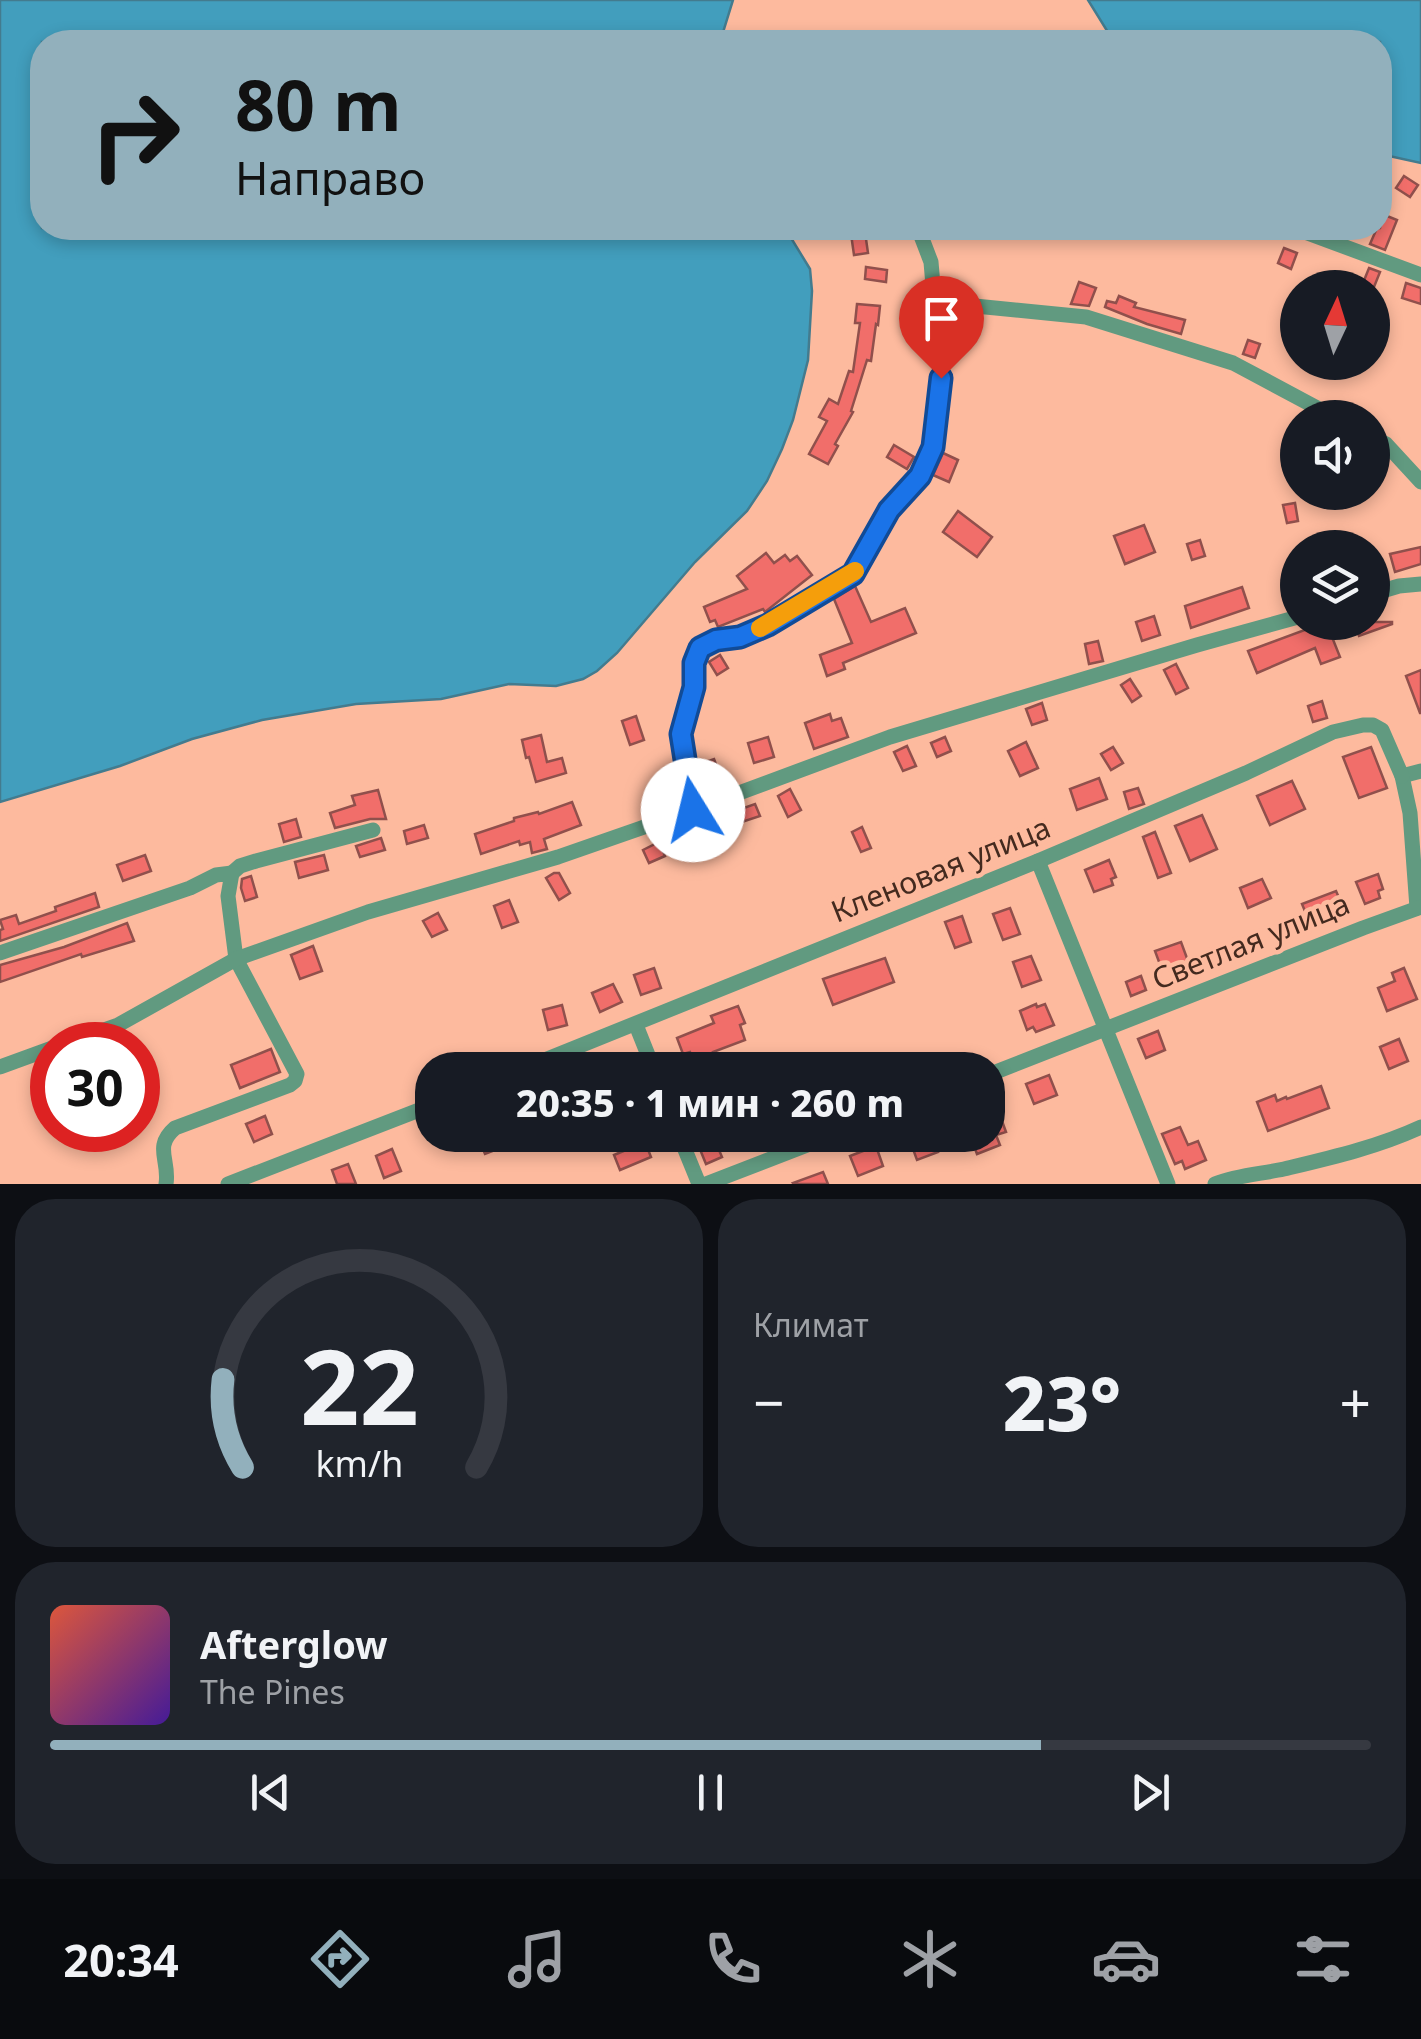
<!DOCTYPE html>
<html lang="ru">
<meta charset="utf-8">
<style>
:root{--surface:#171b24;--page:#20242c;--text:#f1f3f6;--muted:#9ea1a6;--line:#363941;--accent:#92b0bc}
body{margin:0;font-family:"Noto Sans",sans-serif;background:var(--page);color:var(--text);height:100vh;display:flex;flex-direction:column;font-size:38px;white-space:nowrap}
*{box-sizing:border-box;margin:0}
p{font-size:32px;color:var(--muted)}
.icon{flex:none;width:55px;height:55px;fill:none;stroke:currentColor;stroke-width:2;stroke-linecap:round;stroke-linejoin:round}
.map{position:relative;height:1184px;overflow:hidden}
.side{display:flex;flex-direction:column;gap:15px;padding:15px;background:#0d0f14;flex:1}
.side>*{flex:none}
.top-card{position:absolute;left:30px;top:30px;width:1362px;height:210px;border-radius:40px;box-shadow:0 5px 15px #0003;background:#92b0bc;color:#111;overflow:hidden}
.needle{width:65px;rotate:4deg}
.tools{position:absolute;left:1280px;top:270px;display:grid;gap:20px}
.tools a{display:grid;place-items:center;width:110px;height:110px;border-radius:50%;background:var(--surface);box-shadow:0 5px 15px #0003;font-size:50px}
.speed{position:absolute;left:30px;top:1022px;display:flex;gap:20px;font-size:50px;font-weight:700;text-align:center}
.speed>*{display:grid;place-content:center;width:130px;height:130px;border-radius:50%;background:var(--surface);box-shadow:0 5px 15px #0003;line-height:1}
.speed .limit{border:15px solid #d22;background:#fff;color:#111}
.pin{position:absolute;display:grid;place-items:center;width:85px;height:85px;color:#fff;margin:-102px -42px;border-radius:50% 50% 50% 0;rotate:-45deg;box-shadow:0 0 10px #0007}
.pin .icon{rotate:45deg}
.me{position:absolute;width:110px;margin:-55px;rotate:351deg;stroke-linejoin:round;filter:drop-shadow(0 0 8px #0008)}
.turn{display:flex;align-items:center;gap:35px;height:210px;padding:0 40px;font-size:45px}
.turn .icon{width:130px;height:130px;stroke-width:2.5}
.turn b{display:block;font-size:70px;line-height:85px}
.big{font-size:75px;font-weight:800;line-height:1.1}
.side .widget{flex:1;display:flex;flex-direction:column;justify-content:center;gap:15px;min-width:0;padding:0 35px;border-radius:40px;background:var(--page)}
.side .dial{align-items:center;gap:0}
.dial svg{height:260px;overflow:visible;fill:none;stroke:var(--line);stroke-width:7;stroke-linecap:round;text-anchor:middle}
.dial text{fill:var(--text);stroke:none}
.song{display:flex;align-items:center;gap:30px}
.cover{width:120px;height:120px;border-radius:15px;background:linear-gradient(135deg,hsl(10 70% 55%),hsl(260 70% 35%))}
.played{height:10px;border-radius:5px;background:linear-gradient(90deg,var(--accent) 75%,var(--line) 75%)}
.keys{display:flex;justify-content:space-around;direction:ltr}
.heat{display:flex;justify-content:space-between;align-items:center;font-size:55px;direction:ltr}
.side .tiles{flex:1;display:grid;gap:15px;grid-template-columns:1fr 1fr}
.widget:last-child{grid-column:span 2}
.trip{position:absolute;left:415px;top:1052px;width:590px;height:100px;border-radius:40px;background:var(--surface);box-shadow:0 5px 15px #0003;font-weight:800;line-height:100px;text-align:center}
.tab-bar{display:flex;height:160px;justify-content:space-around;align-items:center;background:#090b0e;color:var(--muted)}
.tab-bar .icon{width:70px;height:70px}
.tab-bar .active{color:var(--accent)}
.tab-bar b{font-size:45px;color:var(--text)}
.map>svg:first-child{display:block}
.water{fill:#429ebd;stroke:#437b8e;stroke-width:2.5}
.building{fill:#f16e6a;stroke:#90504c;stroke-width:2.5}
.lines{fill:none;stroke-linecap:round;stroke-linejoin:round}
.street{stroke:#619a80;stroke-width:15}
.route-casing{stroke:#114b97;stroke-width:25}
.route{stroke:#1a73e8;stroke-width:18}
.slow{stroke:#f59e0b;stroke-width:18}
.labels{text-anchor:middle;stroke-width:9;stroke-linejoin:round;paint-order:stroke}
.street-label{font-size:30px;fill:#442a1f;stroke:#fdba9e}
</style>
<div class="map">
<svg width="1421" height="1184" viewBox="0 0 1421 1184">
<rect width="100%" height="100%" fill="#fdba9e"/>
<g class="water">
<path d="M0 0H733L720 42H42V228H785L810 269 812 291 808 360 793 420 782 449 767 481 747 511 695 562 617 653 597 671 583 679 556 686 509 684 441 699 356 704 262 720 192 739 120 766 0 802Z"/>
<path d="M1088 0H1421V163L1380 154V42H1114Z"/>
</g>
<g class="building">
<path d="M1404 176 1418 185 1410 197 1396 188Z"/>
<path d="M1382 214 1397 220 1385 250 1370 244 1377 228H1380Z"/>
<path d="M865 232 868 253 854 255 851 234Z"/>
<path d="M1284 248 1297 253 1291 269 1278 263Z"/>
<path d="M866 267 887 270 886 282 865 279Z"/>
<path d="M1369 268 1380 272 1374 287 1363 283Z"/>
<path d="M1079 282 1096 288 1089 306 1071 304Z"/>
<path d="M1406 283 1421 288V304L1402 298Z"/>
<path d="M1119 296 1136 303 1134 307 1185 320 1181 334 1147 324 1105 307 1107 301 1116 303Z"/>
<path d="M857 304 880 306 878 325 876 324 871 361 867 360 851 411 853 412 835 444 838 446 828 464 809 454 827 421 819 417 829 399 838 404 849 371 853 372 860 323H855Z"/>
<path d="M1248 340 1260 344 1255 358 1243 354Z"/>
<path d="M894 445 914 457 907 469 887 457Z"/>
<path d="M943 453 958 460 949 482 933 475Z"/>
<path d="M1295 503 1298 521 1287 523 1283 505Z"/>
<path d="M958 511 992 537 977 557 943 532Z"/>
<path d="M1144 525 1155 552 1125 564 1114 536Z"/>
<path d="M1200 540 1205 556 1192 560 1187 544Z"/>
<path d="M1421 547V564L1395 572 1390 554Z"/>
<path d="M766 553 774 563 785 555 790 561 797 556 812 575 765 612 763 609 718 627 715 620 710 622 704 607 747 589 737 576Z"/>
<path d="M855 586 871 622 905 608 916 633 843 663 845 669 827 676 820 655 852 643 834 599Z"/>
<path d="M1242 587 1249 608 1191 628 1185 606Z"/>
<path d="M1154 616 1160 635 1142 641 1136 622Z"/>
<path d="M1326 622 1340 657 1321 664 1315 648 1257 673 1248 651Z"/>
<path d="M1354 622H1392V624L1359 636Z"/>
<path d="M1098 641 1103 661 1089 664 1085 644Z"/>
<path d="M720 655 728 668 717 675 709 662Z"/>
<path d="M1176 664 1188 688 1176 694 1164 670Z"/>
<path d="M1421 670V713H1420L1406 676Z"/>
<path d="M1130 679 1141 696 1132 702 1121 685Z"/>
<path d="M1322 701 1327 718 1313 722 1308 706Z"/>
<path d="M1042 703 1047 720 1032 725 1026 709Z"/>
<path d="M830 714 832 721 841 718 848 737 814 749 805 723Z"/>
<path d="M636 716 644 740 630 745 622 721Z"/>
<path d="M541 735 547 762 562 758 566 773 536 782 529 757 526 758 522 740Z"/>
<path d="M768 737 774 757 754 763 748 743Z"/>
<path d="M945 737 951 751 937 757 931 743Z"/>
<path d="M1026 742 1038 768 1020 776 1008 751Z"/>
<path d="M907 746 916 766 903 771 894 752Z"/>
<path d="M1113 747 1123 763 1111 770 1101 754Z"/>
<path d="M1371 747 1387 788 1359 798 1343 757Z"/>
<path d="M714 759 722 780 703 787 697 765Z"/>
<path d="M1099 778 1107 799 1077 810 1070 789Z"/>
<path d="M1292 781 1305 809 1270 825 1257 796Z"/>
<path d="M1138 788 1144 804 1129 809 1124 792Z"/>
<path d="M790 789 801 810 788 817 778 796Z"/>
<path d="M378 790 386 819H370L335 828 330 813 355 805 352 796Z"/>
<path d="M572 802 581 825 544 839 547 849 532 853 530 842 520 845 519 841 481 854 475 834 514 821V818L538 812 539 814Z"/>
<path d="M755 804 760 816 742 822 738 810Z"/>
<path d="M1202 815 1217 849 1190 861 1175 826Z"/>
<path d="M715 817 723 830 709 839 701 825Z"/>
<path d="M296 819 301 837 284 842 279 824Z"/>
<path d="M424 825 428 838 407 844 404 831Z"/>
<path d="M862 827 871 848 861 852 852 832Z"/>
<path d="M1155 832 1171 873 1158 878 1143 837Z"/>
<path d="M381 838 385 850 360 857 356 846Z"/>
<path d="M659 842 665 856 649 863 643 850Z"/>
<path d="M145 855 151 871 123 881 117 865Z"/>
<path d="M324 855 328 870 299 878 295 862Z"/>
<path d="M1109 860 1116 877 1111 879 1113 885 1094 892 1085 870Z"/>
<path d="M554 873H559L570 893 559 900 546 878Z"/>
<path d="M1378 874 1383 889 1378 891 1380 898 1365 904 1356 882Z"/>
<path d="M251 876 257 897 245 901 241 888 242 879Z"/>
<path d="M1262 879 1271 898 1248 908 1240 888Z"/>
<path d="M1336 891 1346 914 1312 928 1302 904Z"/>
<path d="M95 893 99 907 0 941V930L3 929 0 920 16 915 19 924 56 911 55 907Z"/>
<path d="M509 900 518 922 502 928 494 906Z"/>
<path d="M1010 908 1020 934 1003 940 993 914Z"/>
<path d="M438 913 447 930 432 937 423 921Z"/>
<path d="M962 916 971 942 955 948 945 922Z"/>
<path d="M127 923 134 941 82 957 81 954 0 982V965L64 947Z"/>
<path d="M1181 942 1188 961 1162 970 1155 951Z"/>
<path d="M313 946 322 971 300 979 291 955Z"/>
<path d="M1031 956 1041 980 1022 987 1013 962Z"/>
<path d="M885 958 894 982 833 1005 823 979Z"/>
<path d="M654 968 661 988 641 995 634 975Z"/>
<path d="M1404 968 1417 999 1387 1011 1378 988 1395 981 1392 973Z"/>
<path d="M1141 976 1146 990 1131 996 1126 982Z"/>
<path d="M613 984 622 1002 600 1012 592 993Z"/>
<path d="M1036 1004 1037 1007 1045 1004 1054 1025 1036 1032 1033 1027 1027 1030 1020 1011Z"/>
<path d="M562 1005 567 1025 548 1030 543 1010Z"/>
<path d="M738 1006 745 1023 740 1025 745 1040 713 1052 720 1070H697L690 1052 683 1054 677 1038 714 1023 711 1016Z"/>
<path d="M1158 1031 1165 1050 1146 1058 1138 1039Z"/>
<path d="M1399 1039 1408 1061 1389 1069 1380 1047Z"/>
<path d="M271 1049 280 1072 240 1088 231 1065Z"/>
<path d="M1049 1075 1057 1095 1034 1104 1026 1084Z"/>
<path d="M1321 1086 1329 1108 1268 1131 1257 1102 1275 1095 1277 1101 1286 1097 1287 1099Z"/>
<path d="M998 1110 1006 1132 996 1135 1000 1145 977 1154 970 1135H988V1114Z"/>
<path d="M265 1116 272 1134 254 1142 246 1124Z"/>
<path d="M1180 1127 1188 1145 1198 1141 1206 1160 1185 1169 1182 1161 1175 1164 1162 1134Z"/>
<path d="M477 1135H504L508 1145 485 1154Z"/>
<path d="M917 1135H932L938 1152 917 1160 909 1138Z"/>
<path d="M713 1136 722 1157 706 1164 697 1142Z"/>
<path d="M645 1142 651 1157 620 1170 614 1155Z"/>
<path d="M876 1146 883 1166 858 1176 850 1156Z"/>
<path d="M392 1149 401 1171 384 1178 376 1156Z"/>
<path d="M348 1164 356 1184H337L332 1170Z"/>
<path d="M823 1172 828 1184H794L793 1183Z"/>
</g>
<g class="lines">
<g class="street">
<path d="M918 228 931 262 941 379 933 447 920 476 889 510 853 574 768 625 740 637 717 640 700 648 694 663V687L681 734 693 810 890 737 1197 645 1298 617"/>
<path d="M1294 228 1421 275"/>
<path d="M935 302 1086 317 1233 363 1336 418"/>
<path d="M1372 437 1386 444 1421 482"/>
<path d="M1372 594 1399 586 1421 584"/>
<path d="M1038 861 1168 1184"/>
<path d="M232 873 240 866 256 861 373 830"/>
<path d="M1417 908 1410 813 1402 776 1421 771"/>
<path d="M0 953 190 888 216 875 232 873 228 896 236 959 297 1074 295 1081 290 1085 175 1128C153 1147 170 1160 166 1184"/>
<path d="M636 1025 654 1070"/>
<path d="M61 1045 118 1025 236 959 368 912 558 857 693 810"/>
<path d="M0 1067 52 1048"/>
<path d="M520 1070 1038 861 1246 773 1333 732 1363 725H1373L1382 730 1402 776"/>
<path d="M988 1075 1363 928 1421 907"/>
<path d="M679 1135 699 1184"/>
<path d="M228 1184 432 1105"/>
<path d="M706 1184 833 1135"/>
<path d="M1215 1184C1237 1175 1261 1174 1284 1169 1330 1158 1378 1147 1421 1127"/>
</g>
</g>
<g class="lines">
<defs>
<path id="route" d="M693 810 681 734 694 687V663L700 648 716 640 740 637 768 625 853 574 889 510 920 476 933 447 941 378"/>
</defs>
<use href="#route" class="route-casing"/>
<use href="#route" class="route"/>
<path class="slow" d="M760 628 855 571"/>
</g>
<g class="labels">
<g class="street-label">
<text transform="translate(941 870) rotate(-22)" y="10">Кленовая улица</text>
<text transform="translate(1251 942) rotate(-22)" y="10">Светлая улица</text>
</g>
</g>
</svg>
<div class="tools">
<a><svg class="needle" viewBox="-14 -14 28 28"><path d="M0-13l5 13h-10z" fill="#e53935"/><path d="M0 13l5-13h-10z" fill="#9ea1a6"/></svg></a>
<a><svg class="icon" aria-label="sound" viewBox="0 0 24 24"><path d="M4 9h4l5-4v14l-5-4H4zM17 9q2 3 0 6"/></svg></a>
<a><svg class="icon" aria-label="layers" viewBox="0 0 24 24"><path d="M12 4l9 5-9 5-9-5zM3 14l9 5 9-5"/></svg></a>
</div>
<div class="speed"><div class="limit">30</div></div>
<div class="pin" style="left:941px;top:378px;background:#d93025"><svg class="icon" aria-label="arrive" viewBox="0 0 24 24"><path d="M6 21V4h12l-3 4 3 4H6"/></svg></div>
<svg class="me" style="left:693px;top:810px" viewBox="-20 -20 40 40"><circle r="19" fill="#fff"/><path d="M0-13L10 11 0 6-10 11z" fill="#1a73e8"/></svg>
<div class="trip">20:35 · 1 мин · 260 m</div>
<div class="top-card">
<div class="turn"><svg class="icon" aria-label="right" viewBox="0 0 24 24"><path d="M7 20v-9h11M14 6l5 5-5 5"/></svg><div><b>80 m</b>Направо</div></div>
</div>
</div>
<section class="side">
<div class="tiles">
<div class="widget dial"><svg viewBox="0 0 100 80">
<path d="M14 69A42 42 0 1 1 86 69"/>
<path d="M14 69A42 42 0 0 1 8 42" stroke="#92b0bc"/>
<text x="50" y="56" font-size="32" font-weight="700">22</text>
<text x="50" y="72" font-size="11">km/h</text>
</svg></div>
<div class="widget"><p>Климат</p>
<div class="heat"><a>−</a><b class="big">23°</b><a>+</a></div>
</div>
<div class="widget">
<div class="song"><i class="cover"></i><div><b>Afterglow</b><p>The Pines</p></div></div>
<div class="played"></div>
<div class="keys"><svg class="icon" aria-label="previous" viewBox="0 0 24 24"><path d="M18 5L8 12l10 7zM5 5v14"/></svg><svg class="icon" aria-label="pause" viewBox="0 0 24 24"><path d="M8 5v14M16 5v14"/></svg><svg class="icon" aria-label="next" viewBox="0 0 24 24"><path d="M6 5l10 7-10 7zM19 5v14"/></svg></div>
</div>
</div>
</section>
<nav class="tab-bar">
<b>20:34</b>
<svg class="icon active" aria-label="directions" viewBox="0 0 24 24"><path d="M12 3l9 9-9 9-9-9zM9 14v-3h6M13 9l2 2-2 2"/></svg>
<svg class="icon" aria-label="music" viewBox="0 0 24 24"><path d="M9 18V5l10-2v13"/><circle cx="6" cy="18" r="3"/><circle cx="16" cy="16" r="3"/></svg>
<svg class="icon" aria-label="phone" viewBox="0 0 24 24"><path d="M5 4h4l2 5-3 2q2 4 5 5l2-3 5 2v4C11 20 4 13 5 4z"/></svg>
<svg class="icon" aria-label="climate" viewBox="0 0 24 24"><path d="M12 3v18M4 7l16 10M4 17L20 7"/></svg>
<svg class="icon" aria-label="car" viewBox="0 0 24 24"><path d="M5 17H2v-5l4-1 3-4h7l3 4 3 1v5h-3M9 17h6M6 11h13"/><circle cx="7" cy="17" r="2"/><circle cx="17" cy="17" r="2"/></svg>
<svg class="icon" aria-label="filters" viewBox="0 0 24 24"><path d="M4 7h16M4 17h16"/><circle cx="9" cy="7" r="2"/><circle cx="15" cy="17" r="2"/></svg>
</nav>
